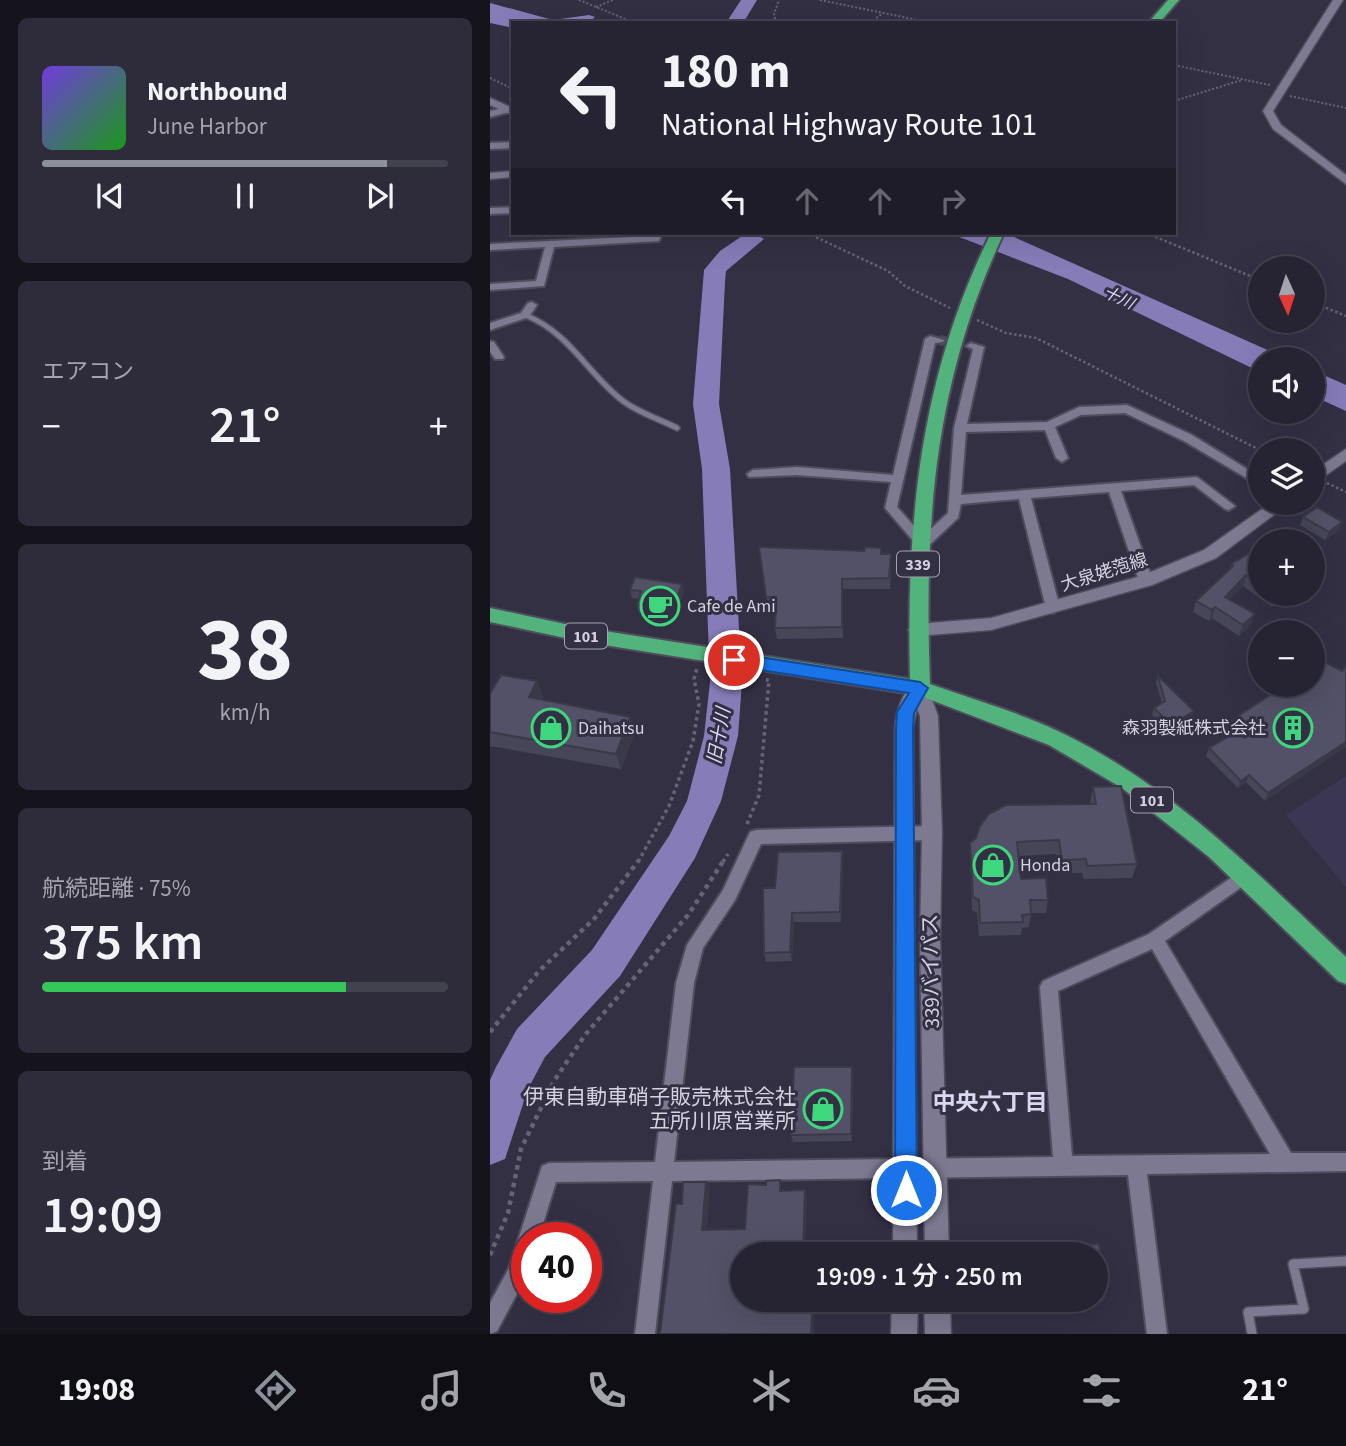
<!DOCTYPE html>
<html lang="ja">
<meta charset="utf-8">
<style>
:root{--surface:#262433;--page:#2e2c3b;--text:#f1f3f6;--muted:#a4a4ac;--line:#42414e;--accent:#8c9099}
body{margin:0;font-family:"Source Sans 3","Noto Sans JP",sans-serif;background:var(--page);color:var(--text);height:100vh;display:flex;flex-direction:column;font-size:26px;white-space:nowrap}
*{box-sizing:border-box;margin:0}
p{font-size:23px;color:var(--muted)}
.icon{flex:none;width:38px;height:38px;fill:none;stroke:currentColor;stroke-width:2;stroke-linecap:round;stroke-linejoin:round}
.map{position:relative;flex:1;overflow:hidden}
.sheet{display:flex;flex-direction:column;gap:18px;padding:18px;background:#15141c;width:490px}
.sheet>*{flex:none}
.guide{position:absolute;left:21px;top:21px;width:665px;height:214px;border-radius:0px;box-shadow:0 7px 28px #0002,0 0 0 2px var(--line);background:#262433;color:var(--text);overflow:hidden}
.needle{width:46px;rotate:177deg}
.fabs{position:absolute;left:758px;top:256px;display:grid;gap:14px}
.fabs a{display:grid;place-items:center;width:77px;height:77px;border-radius:50%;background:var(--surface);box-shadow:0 7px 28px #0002,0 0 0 2px var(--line);font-size:35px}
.speed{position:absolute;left:21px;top:1222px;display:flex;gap:14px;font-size:35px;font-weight:700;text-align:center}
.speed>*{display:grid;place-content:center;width:91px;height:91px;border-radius:50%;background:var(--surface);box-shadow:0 7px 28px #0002,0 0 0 2px var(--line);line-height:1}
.speed .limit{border:10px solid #d22;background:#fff;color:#111}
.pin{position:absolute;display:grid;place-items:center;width:60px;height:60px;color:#fff;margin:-30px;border:4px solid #fff;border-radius:50%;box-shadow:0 2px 7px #0007}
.me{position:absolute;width:77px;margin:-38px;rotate:0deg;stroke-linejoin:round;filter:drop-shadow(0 0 5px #0008)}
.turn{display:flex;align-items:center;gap:24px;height:147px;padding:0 35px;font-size:32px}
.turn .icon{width:91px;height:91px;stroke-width:2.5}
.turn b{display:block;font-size:49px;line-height:60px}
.lanes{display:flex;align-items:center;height:66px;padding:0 35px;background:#0003;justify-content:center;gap:35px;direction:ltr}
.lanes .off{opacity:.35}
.big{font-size:52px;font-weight:600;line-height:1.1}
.sheet .card{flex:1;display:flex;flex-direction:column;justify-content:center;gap:10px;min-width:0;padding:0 24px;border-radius:10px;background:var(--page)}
.sheet .dial{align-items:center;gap:0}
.dial b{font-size:91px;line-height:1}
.song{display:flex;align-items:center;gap:21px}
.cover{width:84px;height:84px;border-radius:10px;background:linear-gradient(135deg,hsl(260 70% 55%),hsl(120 70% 35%))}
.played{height:7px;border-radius:4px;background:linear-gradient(90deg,var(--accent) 85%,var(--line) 85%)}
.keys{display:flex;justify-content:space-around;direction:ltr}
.heat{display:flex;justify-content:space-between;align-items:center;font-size:38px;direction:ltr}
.charge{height:10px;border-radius:5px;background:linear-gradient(90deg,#34c759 75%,var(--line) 0)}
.trip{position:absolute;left:240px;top:1242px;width:378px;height:70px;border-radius:35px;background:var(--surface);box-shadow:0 7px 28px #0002,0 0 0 2px var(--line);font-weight:600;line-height:70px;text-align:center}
.tabs{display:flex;height:112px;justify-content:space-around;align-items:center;background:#0f0e14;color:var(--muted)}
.tabs .icon{width:49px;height:49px}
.tabs .current{color:var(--accent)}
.tabs b{font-size:32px;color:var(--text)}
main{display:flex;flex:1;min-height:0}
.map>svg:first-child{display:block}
.built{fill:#3b3752}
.water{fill:#867cb8}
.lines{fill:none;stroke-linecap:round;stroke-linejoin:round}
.river{fill:#867cb8;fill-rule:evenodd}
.minor-tunnel{stroke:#4b485b;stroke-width:10;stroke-dasharray:10 5;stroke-linecap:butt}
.service-far1-casing{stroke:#4f4c5d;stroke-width:8}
.service-casing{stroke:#4f4c5d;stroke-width:12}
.minor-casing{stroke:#4f4c5d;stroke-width:4}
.tertiary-casing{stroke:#4f4c5d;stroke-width:3}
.secondary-casing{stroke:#4f4c5d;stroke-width:3}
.trunk-casing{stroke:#4f4c5d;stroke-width:4}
.path-far3{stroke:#666375;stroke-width:2;stroke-dasharray:2 2;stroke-linecap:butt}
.path-far2{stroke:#666375;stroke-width:2.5;stroke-dasharray:2.5 2.5;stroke-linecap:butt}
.path-far1{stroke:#666375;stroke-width:3.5;stroke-dasharray:3.5 3.5;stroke-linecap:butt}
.path{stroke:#666375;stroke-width:4.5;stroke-dasharray:4.5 4.5;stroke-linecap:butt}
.service-far1{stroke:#7c7991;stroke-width:5}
.service{stroke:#7c7991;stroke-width:9}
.minor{fill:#7c7991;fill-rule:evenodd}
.tertiary{fill:#7c7991;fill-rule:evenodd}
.secondary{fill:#7c7991;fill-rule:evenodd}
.trunk{fill:#52b47c;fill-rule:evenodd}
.wall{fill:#474659}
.shaded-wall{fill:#3a3948}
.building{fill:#535167;stroke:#3a3948;stroke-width:2}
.route{fill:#1a73e8;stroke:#114b97;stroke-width:2}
.labels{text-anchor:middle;stroke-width:6;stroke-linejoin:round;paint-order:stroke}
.far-water-label{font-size:16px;font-style:italic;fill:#dbd7f9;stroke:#333044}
.shield{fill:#333044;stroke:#a4a1b0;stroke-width:2}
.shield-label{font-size:16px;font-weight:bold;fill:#d4d2df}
.street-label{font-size:18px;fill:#d4d2df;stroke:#333044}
.poi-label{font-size:18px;fill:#d4d2df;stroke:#333044;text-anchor:start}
.water-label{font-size:19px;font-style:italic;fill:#dbd7f9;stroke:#333044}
.near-street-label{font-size:21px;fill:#d4d2df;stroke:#333044}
.near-poi-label{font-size:21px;fill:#d4d2df;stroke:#333044;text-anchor:end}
.near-neighbourhood-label{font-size:23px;font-weight:bold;fill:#dad7f1;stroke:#333044}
</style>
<main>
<section class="sheet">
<div class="card">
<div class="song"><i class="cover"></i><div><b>Northbound</b><p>June Harbor</p></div></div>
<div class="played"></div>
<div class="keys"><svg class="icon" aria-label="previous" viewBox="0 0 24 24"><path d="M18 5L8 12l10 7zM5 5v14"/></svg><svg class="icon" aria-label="pause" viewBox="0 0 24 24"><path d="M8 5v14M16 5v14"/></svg><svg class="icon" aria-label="next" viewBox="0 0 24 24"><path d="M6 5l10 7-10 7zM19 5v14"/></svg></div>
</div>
<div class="card"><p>エアコン</p>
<div class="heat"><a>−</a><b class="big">21°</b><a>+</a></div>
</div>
<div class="card dial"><b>38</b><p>km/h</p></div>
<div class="card"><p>航続距離 · 75%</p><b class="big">375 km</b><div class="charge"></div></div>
<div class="card"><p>到着</p><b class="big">19:09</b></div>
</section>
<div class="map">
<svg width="856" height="1334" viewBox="0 0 856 1334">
<rect width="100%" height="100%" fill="#333044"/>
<path class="built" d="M856 776V887L796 815Z"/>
<g class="water">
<path d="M0 3 63 20 99 15 105 17 98 23H23V28L0 23Z"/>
<path d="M459 233H515L798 359H770V372L578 279Z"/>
<path d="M822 370 856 385V411L823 396Z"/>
</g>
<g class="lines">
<g class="river">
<path d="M251 0H267L253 23H236Z"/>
<path d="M264 233 274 239 236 271 235 282 229 404 240 469 252 682 248 736 231 801 205 858 130 976 55 1057 38 1089 15 1159 0 1165V1080L6 1067 27 1029 102 950 179 836 197 801 214 736 220 682 212 469 203 404 214 270 230 251 255 234Z"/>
</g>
<path class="minor-tunnel" d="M449 340 481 346"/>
<defs>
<path id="service-far1" d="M35 315C79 332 97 373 133 401 149 413 169 419 187 428"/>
<path id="service" d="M762 1334 758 1312 814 1309 803 1264 856 1261"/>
<g id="minor">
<path d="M17 107 21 110 20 112 0 117V111Z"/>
<path d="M23 142V148L0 149V143Z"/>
<path d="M23 207V213L0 214V208Z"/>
<path d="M162 233H172L169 241 64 247 54 286 0 290V284L46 281 55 247 0 250V244L162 236Z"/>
<path d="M42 302 47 305 39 317 0 330V323L31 313 38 303Z"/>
<path d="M440 336 454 340 453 342 445 343 407 507 433 536 458 513 464 428 483 349 476 346 481 343 494 347 477 424 557 422 589 407 637 405 702 435 770 477V486L694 441 635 413 591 415 565 427 578 458 572 462 566 458 555 430 476 432 471 495 707 477 745 506 739 510 735 509 704 485 631 491 663 581 656 586 649 581 619 492 541 498 570 608 563 613 556 608 529 499 471 504 468 518 435 549H425L424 546 425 543 395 508 401 482 307 475 259 477 257 474 263 470 307 467 403 475 435 339Z"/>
<path d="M0 341 4 342 14 357 13 359H5L0 352Z"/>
<path d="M442 826 448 828 450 833 448 838 442 840 271 844 245 900 213 948 204 983 184 1162 563 1157 550 987 553 981 659 934 754 869 760 871 762 876 760 881 675 941 801 1153H856V1171L657 1174 677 1334H657L638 1175 182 1181 165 1334H145L163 1181 66 1182 49 1237H37V1275L7 1331 0 1334V1303L19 1268 52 1166 59 1163 165 1162 186 983 197 945 233 890 260 832 266 830ZM662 949 780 1154 582 1156 568 991Z"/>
</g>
<g id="tertiary">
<path d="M0 98 23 108V115L0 105Z"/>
<path d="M23 171V177L0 179V173Z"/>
<path d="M430 681 436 683 448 716 452 833 450 939 459 1255H435L430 939 432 833 430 716 427 708 423 728 427 1255H403L405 728C406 712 413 686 430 681Z"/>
<path d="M402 1300H428L427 1334H401Z"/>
<path d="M434 1300H460L461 1334H435Z"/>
</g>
<g id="secondary">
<path d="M843 0H853L783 111 791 125 856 175V184L783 129 773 111Z"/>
<path d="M856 449V461L822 485V472Z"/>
<path d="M782 502H801L726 558 662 585 501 630 427 636 418 630 427 624 501 618 651 576 714 550Z"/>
</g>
<g id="trunk">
<path d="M678 0H689L669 23H658Z"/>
<path d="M501 233H514C444 382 434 521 440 684 484 700 532 713 574 734 683 787 769 875 856 957V984L848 981 719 857 632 788 559 745 428 695 89 641 0 622V608L89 627 420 679C416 521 430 376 501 233Z"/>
</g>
</defs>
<use href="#service-far1" class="service-far1-casing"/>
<use href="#service" class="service-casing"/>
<use href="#minor" class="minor-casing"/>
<use href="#tertiary" class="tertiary-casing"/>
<use href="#secondary" class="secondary-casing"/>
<use href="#trunk" class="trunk-casing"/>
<g class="path-far3">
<path d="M89 0 145 23"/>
<path d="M330 0 442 23"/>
<path d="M106 7 123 0"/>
<path d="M286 23 284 14 289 0"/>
<path d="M380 23 393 13"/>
<path d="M684 65 780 85"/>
<path d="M0 78 23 89"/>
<path d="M800 96 856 108"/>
<path d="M684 101 752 80"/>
</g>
<g class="path-far2">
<path d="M317 233 398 271 415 286 460 308"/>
<path d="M656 233 770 280"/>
<path d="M822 302 856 316"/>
<path d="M487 320 516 333 546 338 770 450"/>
<path d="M837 483 856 492"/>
</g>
<g class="path-far1">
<path d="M257 824 269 795 279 680H276"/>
<path d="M148 862 179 806 203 741 209 704 204 679 207 668"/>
<path d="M233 862 238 854"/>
</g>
<g class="path">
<path d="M0 1032 49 971 104 919 149 860"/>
<path d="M0 1255 18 1213 31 1149 64 1081 95 1035 198 915 234 860"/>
</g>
<use href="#service-far1" class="service-far1"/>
<use href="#service" class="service"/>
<use href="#minor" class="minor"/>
<use href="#tertiary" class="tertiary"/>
<use href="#secondary" class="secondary"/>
<use href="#trunk" class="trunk"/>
</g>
<g class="wall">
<path d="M813 517 852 522 849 530 835 540 810 525Z"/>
<path d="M269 547 374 551 391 554 401 564 400 589H352L353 638 287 639 285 628 286 608H278Z"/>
<path d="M770 547V593H805L782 607 753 586 740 599 761 625 749 636 722 618 719 621 703 612 706 601 740 569 741 564Z"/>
<path d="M192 584 194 592 184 619 149 613 147 605 149 599 142 598 140 590Z"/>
<path d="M852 671 775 801 756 782 748 788 716 756 719 748 751 729 745 724 748 716Z"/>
<path d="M668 676 702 718 679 732 662 715 664 708 672 703 666 683Z"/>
<path d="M47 681 53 697 52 700 140 717 145 732 131 769 0 746V694Z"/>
<path d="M603 787 647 864 642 878 594 879 592 873H569L566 854 529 856 531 879 558 900 556 913H541L539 927 532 928 531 935 489 936 487 913 482 910 480 857V843L486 838 600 804Z"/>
<path d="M353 861 351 922H304L302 961 276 962 274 953 285 888Z"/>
<path d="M363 1075 362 1141 303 1142 301 1135Z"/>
<path d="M609 1244 615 1297 611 1302 529 1303V1300H606V1255H526L528 1245Z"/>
</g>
<g class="shaded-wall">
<path d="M852 522 849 530 835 540 839 532Z"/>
<path d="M837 566 833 577 822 583V575Z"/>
<path d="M756 575 753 586 732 608 735 597Z"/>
<path d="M192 584 194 592 184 619 182 611Z"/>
<path d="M790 593H805L782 607 786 596Z"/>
<path d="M725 607 722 618 719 621 722 610Z"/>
<path d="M765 614 761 625 749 636 753 625Z"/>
<path d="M47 681 53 697 46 712 39 697Z"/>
<path d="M704 711 702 718 679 732 681 725Z"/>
<path d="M140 717 145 732 131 769 126 754Z"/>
<path d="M856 742V747L775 801 778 793Z"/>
<path d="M759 775 756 782 748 788 751 781Z"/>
<path d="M352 851 353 861 351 922 350 912Z"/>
<path d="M302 913 304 922 302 961 300 952Z"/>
<path d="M362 1067 363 1075 362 1141 361 1134Z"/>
<path d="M216 1182 220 1188 216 1236 212 1230Z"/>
<path d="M315 1190 317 1197 315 1255H313Z"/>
<path d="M323 1300H325L324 1334H321Z"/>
</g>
<g class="building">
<path d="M827 507 852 522 839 532 813 517Z"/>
<path d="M794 533 804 541H781Z"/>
<path d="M269 547 374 551 375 547 391 548V554H401L399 578 352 579V627L285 628 286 597H276Z"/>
<path d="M770 547V585L756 575 735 597 765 614 753 625 725 607 722 610 706 601 743 566 741 564Z"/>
<path d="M822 555 837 566 822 575Z"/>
<path d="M145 577 192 584 182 611 147 605 151 591 140 590Z"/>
<path d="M833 661 852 671 856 665V742L778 793 759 775 751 781 719 748 758 725 748 716 797 684H822V668Z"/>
<path d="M11 675 47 681 39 697 140 717 126 754 0 732V694Z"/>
<path d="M668 676 704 711 681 725 664 708 675 701Z"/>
<path d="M631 786 647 864 597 866 596 859 572 860 569 840 527 842 531 879 556 878 558 900H540L541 914 532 915 533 922 490 923 489 900 483 897 480 843 486 838 490 826 499 814 516 805 606 804 603 787Z"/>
<path d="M352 851 350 912 302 913 300 952 274 953 273 888H285L288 852Z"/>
<path d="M304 1067H362L361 1134 301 1135Z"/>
<path d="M290 1180V1191L315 1190 313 1255H252V1300H323L321 1334H170L186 1204H192L193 1182H216L212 1230 255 1229 258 1184 276 1185V1181Z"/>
<path d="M609 1244 615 1297H606V1255H528V1245Z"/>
</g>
<path class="route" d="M244 653 430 682 438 688 424 713 423 728 427 1190 423 1198 416 1201 408 1198 405 1190 406 728 407 712 419 693 244 666 236 660Z"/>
<defs>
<symbol id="cafe-ring" viewBox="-11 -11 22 22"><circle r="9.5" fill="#333044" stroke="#3ed77d" stroke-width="1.5"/><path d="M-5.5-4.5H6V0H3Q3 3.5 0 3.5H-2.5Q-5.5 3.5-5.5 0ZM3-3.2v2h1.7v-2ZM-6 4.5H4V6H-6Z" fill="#3ed77d"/></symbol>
<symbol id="shop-ring" viewBox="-11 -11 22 22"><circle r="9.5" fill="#333044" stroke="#3ed77d" stroke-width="1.5"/><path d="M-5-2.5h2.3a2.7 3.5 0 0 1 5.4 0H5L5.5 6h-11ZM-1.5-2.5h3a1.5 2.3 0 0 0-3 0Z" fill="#3ed77d"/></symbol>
<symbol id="building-ring" viewBox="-11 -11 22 22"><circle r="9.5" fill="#333044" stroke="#3ed77d" stroke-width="1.5"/><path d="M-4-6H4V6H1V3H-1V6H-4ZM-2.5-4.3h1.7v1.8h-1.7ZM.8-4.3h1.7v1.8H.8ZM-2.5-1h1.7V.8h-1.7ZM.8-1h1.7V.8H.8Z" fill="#3ed77d"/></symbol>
</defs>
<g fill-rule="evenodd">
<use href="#cafe-ring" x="148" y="584" width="44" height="44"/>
<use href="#shop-ring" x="39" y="706" width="44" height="44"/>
<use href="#building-ring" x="781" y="706" width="44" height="44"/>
<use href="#shop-ring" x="481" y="843" width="44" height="44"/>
<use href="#shop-ring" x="311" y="1087" width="44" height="44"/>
</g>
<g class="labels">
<g class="far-water-label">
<text transform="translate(629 297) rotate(25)" y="6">十川</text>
</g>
<g class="shield">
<rect x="407" y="551.5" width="42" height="25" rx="5"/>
<rect x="75" y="623.5" width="42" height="25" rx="5"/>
<rect x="641" y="787.5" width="42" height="25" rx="5"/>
</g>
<g class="shield-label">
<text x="428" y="570">339</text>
<text x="96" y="642">101</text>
<text x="662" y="806">101</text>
</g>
<g class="street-label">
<text transform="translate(614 572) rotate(-17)" y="6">大泉姥萢線</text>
</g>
<g class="poi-label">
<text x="197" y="612">Cafe de Ami</text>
<text x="88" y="734">Daihatsu</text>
<text x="776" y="734" text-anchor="end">森羽製紙株式会社</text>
<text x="530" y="871">Honda</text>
</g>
<g class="water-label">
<text transform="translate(228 736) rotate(-80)" y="7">旧十川</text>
</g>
<g class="near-street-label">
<text transform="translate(441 971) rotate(-91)" y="7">339バイパス</text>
</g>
<g class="near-poi-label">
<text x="306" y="1104">伊東自動車硝子販売株式会社<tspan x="306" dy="24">五所川原営業所</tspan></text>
</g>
<g class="near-neighbourhood-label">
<text x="500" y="1110">中央六丁目</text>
</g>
</g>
</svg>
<div class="fabs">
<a><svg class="needle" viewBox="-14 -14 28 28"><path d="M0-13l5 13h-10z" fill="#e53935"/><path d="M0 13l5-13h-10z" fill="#a4a4ac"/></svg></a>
<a><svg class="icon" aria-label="sound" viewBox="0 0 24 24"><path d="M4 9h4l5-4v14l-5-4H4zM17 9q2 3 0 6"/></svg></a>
<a><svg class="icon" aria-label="layers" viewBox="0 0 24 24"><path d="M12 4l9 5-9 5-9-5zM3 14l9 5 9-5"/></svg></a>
<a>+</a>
<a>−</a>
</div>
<div class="speed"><div class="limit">40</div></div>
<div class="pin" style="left:244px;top:660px;background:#d93025"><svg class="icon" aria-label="arrive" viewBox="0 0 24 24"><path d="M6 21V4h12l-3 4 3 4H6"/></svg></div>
<svg class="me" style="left:416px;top:1190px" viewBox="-20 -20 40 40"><circle r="17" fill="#1a73e8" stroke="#fff" stroke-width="3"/><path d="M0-11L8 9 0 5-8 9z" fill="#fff"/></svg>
<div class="trip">19:09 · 1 分 · 250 m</div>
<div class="guide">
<div class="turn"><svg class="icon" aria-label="left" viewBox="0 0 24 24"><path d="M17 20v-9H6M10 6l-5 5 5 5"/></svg><div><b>180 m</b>National Highway Route 101</div></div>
<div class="lanes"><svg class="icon" aria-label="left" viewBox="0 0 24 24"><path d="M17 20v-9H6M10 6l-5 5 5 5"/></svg><svg class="icon off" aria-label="ahead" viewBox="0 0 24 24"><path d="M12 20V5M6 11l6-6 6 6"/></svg><svg class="icon off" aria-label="ahead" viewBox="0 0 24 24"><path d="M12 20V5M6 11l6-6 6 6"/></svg><svg class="icon off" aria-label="right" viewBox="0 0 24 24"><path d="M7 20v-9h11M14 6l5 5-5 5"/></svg></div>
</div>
</div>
</main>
<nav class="tabs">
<b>19:08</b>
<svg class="icon current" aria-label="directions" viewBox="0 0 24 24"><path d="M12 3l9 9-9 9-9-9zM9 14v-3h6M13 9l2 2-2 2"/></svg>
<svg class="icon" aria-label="music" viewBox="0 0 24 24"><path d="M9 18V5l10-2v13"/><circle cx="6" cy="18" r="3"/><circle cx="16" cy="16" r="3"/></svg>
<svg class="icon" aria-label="phone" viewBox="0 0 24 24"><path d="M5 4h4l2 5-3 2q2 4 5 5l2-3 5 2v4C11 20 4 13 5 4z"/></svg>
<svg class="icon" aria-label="climate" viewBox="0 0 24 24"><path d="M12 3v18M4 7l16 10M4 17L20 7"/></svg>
<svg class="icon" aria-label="car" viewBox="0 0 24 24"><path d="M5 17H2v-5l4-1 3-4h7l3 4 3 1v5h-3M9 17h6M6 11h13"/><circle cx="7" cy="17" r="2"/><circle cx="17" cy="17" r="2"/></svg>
<svg class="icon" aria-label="filters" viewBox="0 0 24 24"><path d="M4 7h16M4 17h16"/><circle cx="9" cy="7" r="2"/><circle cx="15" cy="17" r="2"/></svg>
<b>21°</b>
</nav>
